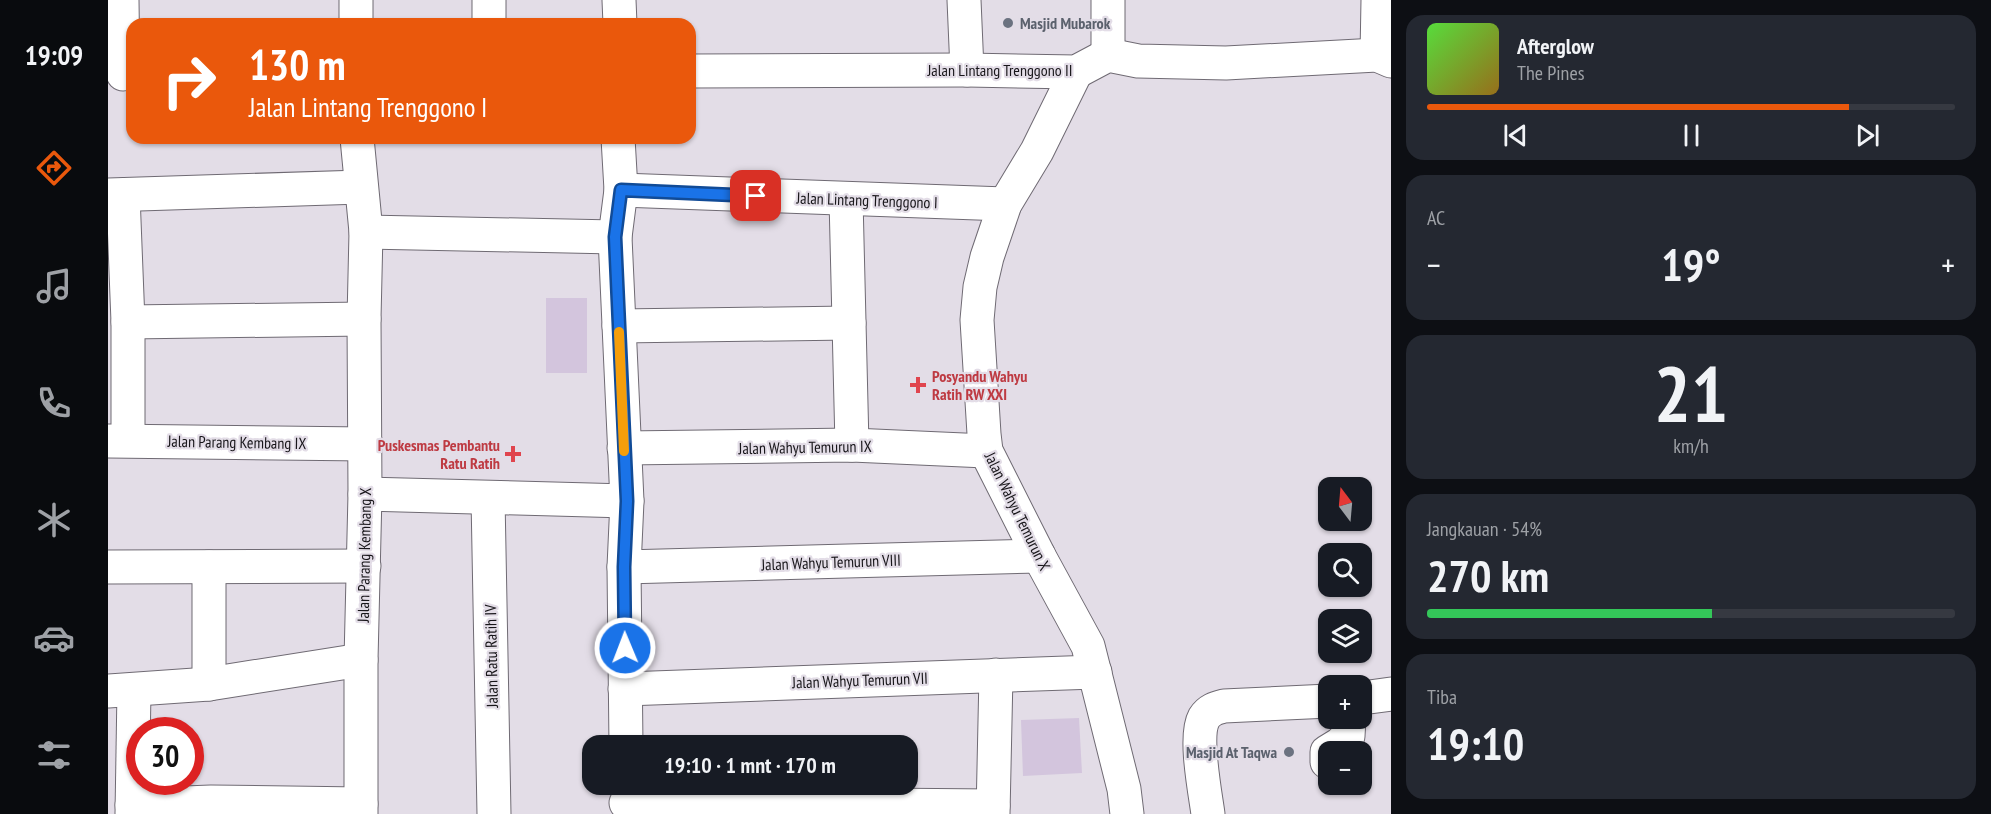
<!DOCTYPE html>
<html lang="id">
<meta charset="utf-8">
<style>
:root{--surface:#171b24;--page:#242831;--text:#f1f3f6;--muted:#9ea1a6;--line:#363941;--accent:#ea580c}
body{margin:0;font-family:"PT Sans Narrow",sans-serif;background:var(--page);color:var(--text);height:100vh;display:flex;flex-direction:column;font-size:22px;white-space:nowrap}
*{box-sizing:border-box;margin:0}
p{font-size:20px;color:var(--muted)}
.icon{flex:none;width:33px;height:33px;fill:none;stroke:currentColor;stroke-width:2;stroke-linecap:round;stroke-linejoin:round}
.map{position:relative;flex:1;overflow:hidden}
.details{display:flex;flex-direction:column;gap:15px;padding:15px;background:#0d0f14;width:600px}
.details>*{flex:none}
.top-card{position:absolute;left:18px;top:18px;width:570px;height:126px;border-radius:18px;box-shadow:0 2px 4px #0004;background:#ea580c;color:#fff;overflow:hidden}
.needle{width:39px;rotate:344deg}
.fabs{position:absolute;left:1210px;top:477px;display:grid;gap:12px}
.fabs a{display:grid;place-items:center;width:54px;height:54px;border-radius:12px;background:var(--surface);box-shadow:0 2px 4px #0004;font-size:30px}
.speed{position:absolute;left:18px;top:717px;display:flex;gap:12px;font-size:30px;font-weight:700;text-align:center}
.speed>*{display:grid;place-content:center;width:78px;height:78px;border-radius:50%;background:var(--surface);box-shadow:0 2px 4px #0004;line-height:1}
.speed .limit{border:9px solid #d22;background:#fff;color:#111}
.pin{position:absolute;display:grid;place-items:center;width:51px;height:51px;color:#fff;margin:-26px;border-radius:12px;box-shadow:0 3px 9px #0006}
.me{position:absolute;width:66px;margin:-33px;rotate:359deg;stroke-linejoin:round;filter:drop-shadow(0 0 4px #0008)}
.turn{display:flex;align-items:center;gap:21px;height:126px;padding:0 24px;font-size:27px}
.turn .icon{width:78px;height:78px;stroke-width:2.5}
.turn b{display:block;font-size:42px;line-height:51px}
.big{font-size:45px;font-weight:600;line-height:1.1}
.details .tile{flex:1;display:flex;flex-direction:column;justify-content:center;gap:9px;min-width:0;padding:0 21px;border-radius:18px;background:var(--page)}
.details .dial{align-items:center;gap:0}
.dial b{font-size:78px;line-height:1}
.song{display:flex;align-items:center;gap:18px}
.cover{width:72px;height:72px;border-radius:9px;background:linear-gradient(135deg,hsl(110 70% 55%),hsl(40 70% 35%))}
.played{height:6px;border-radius:3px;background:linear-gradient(90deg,var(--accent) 80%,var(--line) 80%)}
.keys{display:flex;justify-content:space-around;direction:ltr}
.heat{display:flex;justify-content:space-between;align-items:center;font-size:33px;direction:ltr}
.charge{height:9px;border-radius:4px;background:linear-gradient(90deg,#34c759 54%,var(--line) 0)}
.trip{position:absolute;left:474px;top:735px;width:336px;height:60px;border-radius:18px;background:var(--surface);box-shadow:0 2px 4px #0004;font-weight:600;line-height:60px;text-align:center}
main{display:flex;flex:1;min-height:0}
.menu{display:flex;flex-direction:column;width:108px;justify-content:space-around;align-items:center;background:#090b0e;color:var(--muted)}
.menu .icon{width:42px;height:42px}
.menu .selected{color:var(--accent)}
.menu b{font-size:27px;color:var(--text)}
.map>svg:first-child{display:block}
.green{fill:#d3c5dd}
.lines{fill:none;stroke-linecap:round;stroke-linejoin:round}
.minor-casing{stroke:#6f6a73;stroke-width:35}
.minor{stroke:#fff;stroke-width:33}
.route-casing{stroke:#114b97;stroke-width:15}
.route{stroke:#1a73e8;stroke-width:10}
.slow{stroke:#f59e0b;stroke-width:10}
.worship-dot{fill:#6b7280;stroke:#e3dde7;stroke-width:2}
.health-dot{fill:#e0444e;stroke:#e3dde7;stroke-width:2}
.labels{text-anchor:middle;stroke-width:4.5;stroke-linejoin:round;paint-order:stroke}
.worship-label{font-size:16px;font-weight:bold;fill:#5b616d;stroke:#e3dde7;text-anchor:start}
.street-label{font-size:16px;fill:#18161a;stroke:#e3dde7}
.health-label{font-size:16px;font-weight:bold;fill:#be3a42;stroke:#e3dde7;text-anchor:start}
</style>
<main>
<nav class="menu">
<b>19:09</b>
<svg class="icon selected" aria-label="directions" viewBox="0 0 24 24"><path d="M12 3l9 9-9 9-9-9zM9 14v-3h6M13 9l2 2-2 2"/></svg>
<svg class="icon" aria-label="music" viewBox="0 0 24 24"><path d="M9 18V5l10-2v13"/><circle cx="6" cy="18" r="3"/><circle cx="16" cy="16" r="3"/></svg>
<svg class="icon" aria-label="phone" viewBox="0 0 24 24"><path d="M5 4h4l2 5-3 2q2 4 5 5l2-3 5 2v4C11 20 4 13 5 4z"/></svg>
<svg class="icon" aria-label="climate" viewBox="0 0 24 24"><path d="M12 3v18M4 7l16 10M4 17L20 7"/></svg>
<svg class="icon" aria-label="car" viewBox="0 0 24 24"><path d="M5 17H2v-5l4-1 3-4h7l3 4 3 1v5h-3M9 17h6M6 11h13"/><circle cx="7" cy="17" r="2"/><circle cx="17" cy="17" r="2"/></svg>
<svg class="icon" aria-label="filters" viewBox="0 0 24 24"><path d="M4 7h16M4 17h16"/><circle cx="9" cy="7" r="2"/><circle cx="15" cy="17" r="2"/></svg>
</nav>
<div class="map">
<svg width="1283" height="814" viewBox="0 0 1283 814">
<rect width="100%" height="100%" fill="#e3dde7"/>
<g class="green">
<rect x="438" y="298" width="41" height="75"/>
<path d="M971 718 974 773 915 776 913 720Z"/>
</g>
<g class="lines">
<defs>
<g id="minor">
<path d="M14 0 15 74"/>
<path d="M248 0V24"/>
<path d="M381 0V24"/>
<path d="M511 0 512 24"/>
<path d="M856 0 859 70"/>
<path d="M1000 55V0"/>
<path d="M1269 55 1270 0"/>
<path d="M582 71 859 70 968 72 1000 55 1030 61 1118 63 1269 55 1283 61"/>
<path d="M968 72 929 151 897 204 879 257 872 287 869 320 876 434 878 451 931 556 980 646 1016 789 1019 814"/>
<path d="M249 138 258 232 256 319 257 494 253 660V814"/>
<path d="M510 138 513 190 507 237 519 501 516 567 518 746"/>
<path d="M513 190 897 204"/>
<path d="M0 195 253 187"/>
<path d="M15 195 20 322V440"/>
<path d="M738 199 744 445"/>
<path d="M258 232 507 237"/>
<path d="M20 322 256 319"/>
<path d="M511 326 741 323"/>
<path d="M0 441 258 444"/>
<path d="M516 448 744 445 878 451"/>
<path d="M257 494 519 501"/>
<path d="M380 498 386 814"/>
<path d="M0 567 256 566"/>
<path d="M101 567V684"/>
<path d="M516 567 931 556"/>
<path d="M517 689 987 672"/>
<path d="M0 691 101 684 253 660"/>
<path d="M1254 698 1283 694"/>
<path d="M1219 762V752L1232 744 1240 736 1241 718"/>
<path d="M518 803 885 806"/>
<path d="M24 805 103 802 253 804"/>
<path d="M24 814 26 690"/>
<path d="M885 814 888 675"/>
<path d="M1100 814C1097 792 1086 736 1096 718 1101 710 1108 708 1116 706L1221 701"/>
</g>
</defs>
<use href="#minor" class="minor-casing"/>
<use href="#minor" class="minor"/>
</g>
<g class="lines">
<defs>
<path id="route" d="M517 648 516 567 519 501 507 237 513 190 648 196"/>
</defs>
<use href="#route" class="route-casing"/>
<use href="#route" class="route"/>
<path class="slow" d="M511 332 516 451"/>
</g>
<g class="worship-dot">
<circle cx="900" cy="23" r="6"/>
<circle cx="1181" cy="752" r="6"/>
</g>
<g class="health-dot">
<path d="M807 376h6v6h6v6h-6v6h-6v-6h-6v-6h6z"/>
<path d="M402 445h6v6h6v6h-6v6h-6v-6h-6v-6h6z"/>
</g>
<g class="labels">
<g class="worship-label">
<text x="912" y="29">Masjid Mubarok</text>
<text x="1169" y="758" text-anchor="end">Masjid At Taqwa</text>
</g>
<g class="street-label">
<text x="892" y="76">Jalan Lintang Trenggono II</text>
<text transform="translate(759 200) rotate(2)" y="6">Jalan Lintang Trenggono I</text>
<text transform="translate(129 442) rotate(1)" y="6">Jalan Parang Kembang IX</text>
<text transform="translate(697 447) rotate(-1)" y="6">Jalan Wahyu Temurun IX</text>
<text transform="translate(910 511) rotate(64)" y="6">Jalan Wahyu Temurun X</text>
<text transform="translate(256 555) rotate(-89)" y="6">Jalan Parang Kembang X</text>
<text transform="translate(723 562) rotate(-2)" y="6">Jalan Wahyu Temurun VIII</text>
<text transform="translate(383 656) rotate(-91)" y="6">Jalan Ratu Ratih IV</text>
<text transform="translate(752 680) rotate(-2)" y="6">Jalan Wahyu Temurun VII</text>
</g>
<g class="health-label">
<text x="824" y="382">Posyandu Wahyu<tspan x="824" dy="18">Ratih RW XXI</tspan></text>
<text x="392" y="451" text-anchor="end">Puskesmas Pembantu<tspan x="392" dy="18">Ratu Ratih</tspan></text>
</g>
</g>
</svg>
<div class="fabs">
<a><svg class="needle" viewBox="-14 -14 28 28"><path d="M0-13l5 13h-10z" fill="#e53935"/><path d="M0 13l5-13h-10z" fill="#9ea1a6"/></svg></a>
<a><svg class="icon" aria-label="search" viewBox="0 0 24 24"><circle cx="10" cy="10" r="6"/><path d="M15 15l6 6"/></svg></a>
<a><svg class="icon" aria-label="layers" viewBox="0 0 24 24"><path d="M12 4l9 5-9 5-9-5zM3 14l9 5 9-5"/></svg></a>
<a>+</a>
<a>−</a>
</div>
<div class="speed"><div class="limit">30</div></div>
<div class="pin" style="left:648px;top:196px;background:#d93025"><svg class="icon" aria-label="arrive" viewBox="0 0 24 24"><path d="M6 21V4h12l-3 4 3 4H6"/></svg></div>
<svg class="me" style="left:517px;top:648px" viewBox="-20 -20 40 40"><circle r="17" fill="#1a73e8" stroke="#fff" stroke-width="3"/><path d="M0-11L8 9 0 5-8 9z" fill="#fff"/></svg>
<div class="trip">19:10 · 1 mnt · 170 m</div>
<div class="top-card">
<div class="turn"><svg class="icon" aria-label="right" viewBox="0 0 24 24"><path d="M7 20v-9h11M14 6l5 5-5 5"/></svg><div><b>130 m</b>Jalan Lintang Trenggono I</div></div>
</div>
</div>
<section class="details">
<div class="tile">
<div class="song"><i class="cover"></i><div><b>Afterglow</b><p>The Pines</p></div></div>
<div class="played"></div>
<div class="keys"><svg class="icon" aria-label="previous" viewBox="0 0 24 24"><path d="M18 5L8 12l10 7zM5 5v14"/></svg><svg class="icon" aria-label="pause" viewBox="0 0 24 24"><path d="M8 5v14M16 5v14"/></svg><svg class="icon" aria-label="next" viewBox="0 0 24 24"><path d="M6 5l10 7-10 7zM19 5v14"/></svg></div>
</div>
<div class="tile"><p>AC</p>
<div class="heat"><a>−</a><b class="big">19°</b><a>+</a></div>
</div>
<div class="tile dial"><b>21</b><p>km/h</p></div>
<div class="tile"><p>Jangkauan · 54%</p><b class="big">270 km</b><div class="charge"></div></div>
<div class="tile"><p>Tiba</p><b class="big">19:10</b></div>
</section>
</main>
